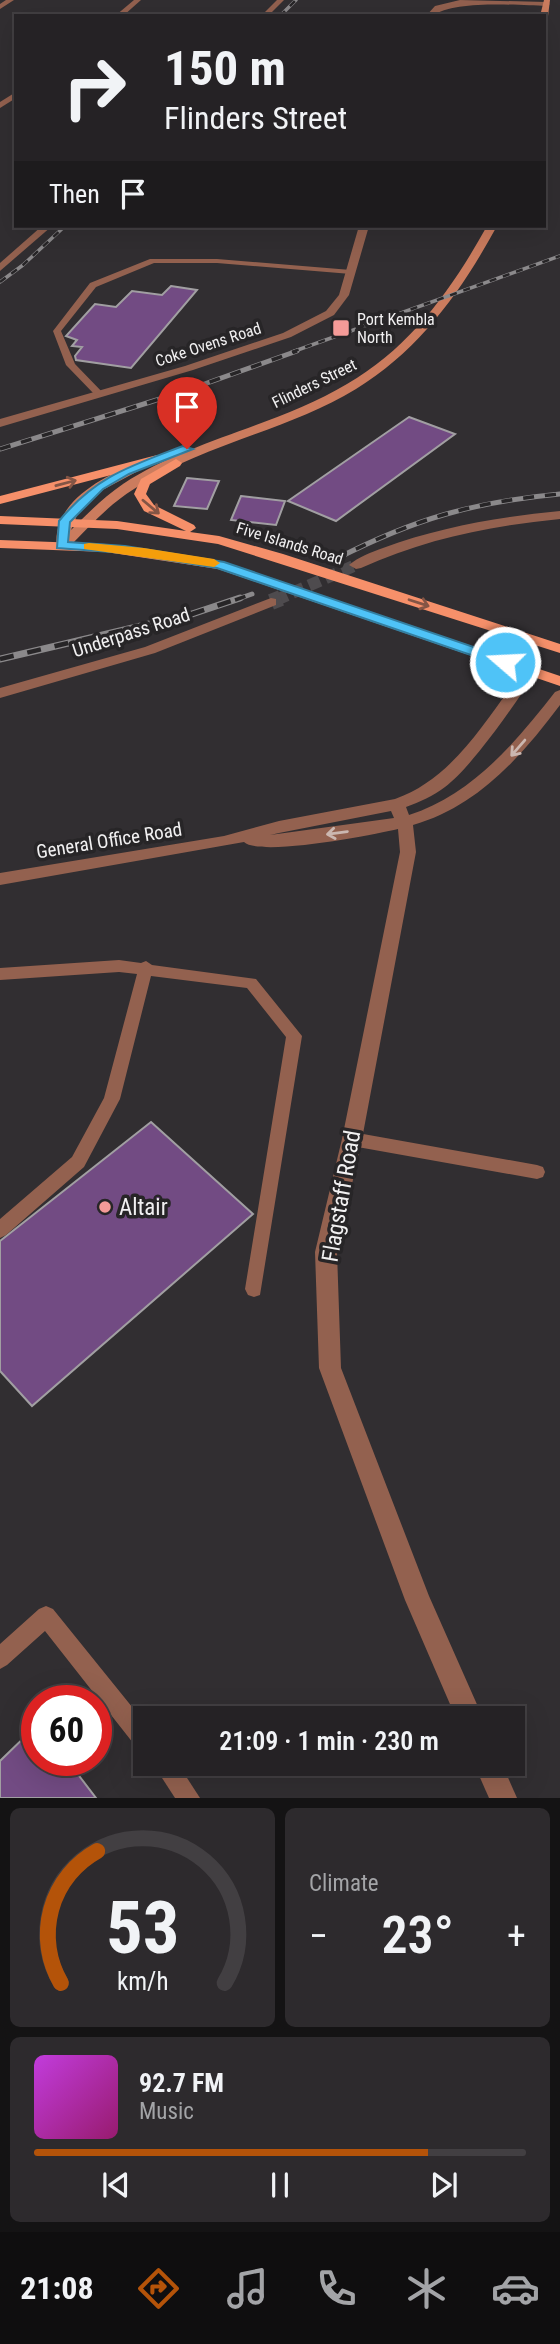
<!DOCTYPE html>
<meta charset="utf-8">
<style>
:root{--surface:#252225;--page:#2d2a2d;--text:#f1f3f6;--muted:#a3a4a7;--line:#423f42;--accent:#b45309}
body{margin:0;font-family:"Roboto Condensed",sans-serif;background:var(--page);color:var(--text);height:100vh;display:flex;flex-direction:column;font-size:26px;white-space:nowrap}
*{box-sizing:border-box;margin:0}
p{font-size:23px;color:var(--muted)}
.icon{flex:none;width:38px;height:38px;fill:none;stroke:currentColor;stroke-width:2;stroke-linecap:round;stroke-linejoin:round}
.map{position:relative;height:1798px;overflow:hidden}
.drawer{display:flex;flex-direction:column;gap:10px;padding:10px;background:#141314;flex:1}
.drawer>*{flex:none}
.hud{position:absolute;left:14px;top:14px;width:532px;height:214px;border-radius:0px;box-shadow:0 7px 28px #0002,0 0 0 2px var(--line);background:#252225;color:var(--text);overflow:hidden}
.speed{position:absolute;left:21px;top:1685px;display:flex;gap:14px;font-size:35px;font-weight:700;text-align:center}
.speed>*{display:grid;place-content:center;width:91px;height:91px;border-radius:50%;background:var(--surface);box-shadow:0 7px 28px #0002,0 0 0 2px var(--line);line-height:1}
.speed .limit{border:10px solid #d22;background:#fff;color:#111}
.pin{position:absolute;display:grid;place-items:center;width:60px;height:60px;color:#fff;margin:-72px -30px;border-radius:50% 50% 50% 0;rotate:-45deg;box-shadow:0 0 7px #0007}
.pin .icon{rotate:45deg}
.me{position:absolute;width:77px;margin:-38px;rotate:289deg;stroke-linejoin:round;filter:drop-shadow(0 0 5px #0008)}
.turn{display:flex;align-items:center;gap:24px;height:147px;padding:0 35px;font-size:32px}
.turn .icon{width:91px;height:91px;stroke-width:2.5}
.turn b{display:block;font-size:49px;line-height:60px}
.then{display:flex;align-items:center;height:66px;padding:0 35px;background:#0003;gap:14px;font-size:26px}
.big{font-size:52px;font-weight:600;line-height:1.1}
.drawer .widget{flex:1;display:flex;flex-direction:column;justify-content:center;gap:10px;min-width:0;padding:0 24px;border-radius:10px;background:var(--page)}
.drawer .dial{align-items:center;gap:0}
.dial svg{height:182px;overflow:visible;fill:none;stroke:var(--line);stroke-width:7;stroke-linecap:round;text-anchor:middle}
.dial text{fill:var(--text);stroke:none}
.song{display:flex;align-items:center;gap:21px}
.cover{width:84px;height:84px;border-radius:10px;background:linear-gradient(135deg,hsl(290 70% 55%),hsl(320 70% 35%))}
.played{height:7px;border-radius:4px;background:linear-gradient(90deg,var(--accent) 80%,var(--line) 80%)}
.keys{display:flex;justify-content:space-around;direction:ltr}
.heat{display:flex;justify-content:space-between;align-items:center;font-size:38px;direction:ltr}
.drawer .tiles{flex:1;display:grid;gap:10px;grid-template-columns:1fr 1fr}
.widget:last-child{grid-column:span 2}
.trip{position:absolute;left:133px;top:1706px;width:392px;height:70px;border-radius:0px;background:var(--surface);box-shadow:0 7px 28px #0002,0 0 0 2px var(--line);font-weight:600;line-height:70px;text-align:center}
.tabs{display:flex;height:112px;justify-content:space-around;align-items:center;background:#0f0e0f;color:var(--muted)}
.tabs .icon{width:49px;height:49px}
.tabs .selected{color:var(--accent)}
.tabs b{font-size:32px;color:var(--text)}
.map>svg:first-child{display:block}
.building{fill:#724b83;stroke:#a19fa2;stroke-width:2}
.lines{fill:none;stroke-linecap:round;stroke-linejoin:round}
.street-tunnel-far1{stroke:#4e4b4e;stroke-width:12;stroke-dasharray:12 6;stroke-linecap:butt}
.street-tunnel{stroke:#4e4b4e;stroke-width:16;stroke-dasharray:16 8;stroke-linecap:butt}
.lane{fill:#93614f;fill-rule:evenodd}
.street{fill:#93614f;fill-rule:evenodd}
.secondary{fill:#cb7c5e;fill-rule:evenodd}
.primary{fill:#f6906a;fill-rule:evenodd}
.rail-far2-casing{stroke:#8b898b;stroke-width:3.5}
.rail-far1-casing{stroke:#8b898b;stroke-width:5}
.rail-casing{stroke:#8b898b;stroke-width:7}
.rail-far2{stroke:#272527;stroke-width:2.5;stroke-dasharray:7;stroke-linecap:butt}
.rail-far1{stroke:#272527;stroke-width:3.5;stroke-dasharray:11;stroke-linecap:butt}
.rail{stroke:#272527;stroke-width:4.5;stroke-dasharray:14;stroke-linecap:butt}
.oneway{stroke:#845545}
.oneway2{stroke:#cbb7b0}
.route{fill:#4fc3f7;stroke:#337fa1;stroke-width:2}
.slow{fill:#f59e0b}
.poi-dot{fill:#f59b98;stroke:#272527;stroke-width:2.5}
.labels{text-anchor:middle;stroke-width:7;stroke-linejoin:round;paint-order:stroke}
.far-poi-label{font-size:16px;fill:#f1f0f1;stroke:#272527;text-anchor:start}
.far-street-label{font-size:16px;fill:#f1f0f1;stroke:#272527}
.street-label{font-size:19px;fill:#f1f0f1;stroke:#272527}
.near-street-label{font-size:23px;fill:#f1f0f1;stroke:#272527}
.near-poi-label{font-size:23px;fill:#f1f0f1;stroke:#272527;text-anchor:start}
</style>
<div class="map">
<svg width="560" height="1798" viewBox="0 0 560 1798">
<rect width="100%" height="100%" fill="#312e31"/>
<g class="building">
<path d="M171 286 197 290 131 368 76 360 75 356 82 347 72 346 77 340 66 336 95 304 116 307 132 291 162 295Z"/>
<path d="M409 417 455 434 336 521 288 501Z"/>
<path d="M187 478 219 481 207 509 174 506Z"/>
<path d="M241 496 285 501 276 525 231 520Z"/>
<path d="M151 1122 253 1214 32 1406 0 1371V1241Z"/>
<path d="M37 1725V1760H67L96 1798H0V1761Z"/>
</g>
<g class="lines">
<path class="street-tunnel-far1" d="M276 600 356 565"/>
<path class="street-tunnel" d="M271 602 281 598"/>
<g class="lane">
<path d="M150 259H217L351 270 355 272 351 274 217 263H154L96 287 61 331 75 364 105 395 97 397 66 365 53 331 90 283Z"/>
<path d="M119 960 141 963 146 961 152 965 256 979 302 1036 260 1295 254 1297 248 1295 245 1289 286 1037 247 988 151 976 120 1099 84 1167 6 1235 0 1238V1219L72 1157 104 1098 137 974 119 972 0 980V968Z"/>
<path d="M352 1132 537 1165 543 1167 545 1172 543 1177 537 1179 352 1146 346 1144 344 1139 346 1134Z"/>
<path d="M46 1606 53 1609 145 1723V1751L137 1748 45 1631 7 1665 0 1669V1644L39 1609Z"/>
<path d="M153 1764H178L200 1798H175Z"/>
</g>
<g class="street">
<path d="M6 0H14L0 9V4Z"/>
<path d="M134 0H141L123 16H115Z"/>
<path d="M277 0H284L268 16H261Z"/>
<path d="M460 0 546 2 550 4 546 6C518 5 452 0 433 16H426L435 6Z"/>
<path d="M16 92V98L0 108V102Z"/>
<path d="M42 226H52L0 271V263Z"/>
<path d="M359 226H369L349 295 334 315 291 337 193 370 0 427V419L185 366 283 333 326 311 339 295Z"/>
<path d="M560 511V519C490 526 425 539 361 568L356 569 349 565C358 557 372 552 383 548 440 527 499 517 560 511Z"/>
<path d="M271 598 276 599V605L155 653 0 698V688L145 647Z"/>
<path d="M530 666 537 671C516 702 474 765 445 787 433 796 420 802 406 807L409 815C472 795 516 742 555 692L560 690V705C521 757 477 807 413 825L416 852 362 1139 337 1252 341 1368 429 1596 483 1718H456L405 1600 319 1368 315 1252 342 1139 400 852 398 829C373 835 260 857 244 842L0 885V873L224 836 279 821 395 799C455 778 488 716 525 668ZM391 811 394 818 270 835 279 833Z"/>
<path d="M474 1764H502L517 1798H489Z"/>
</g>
<g class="secondary">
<path d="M544 0H550L548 16 544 18 540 16Z"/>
<path d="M487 226H497C462 290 420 350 356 389 287 431 203 444 134 489 108 505 88 528 67 549H57C50 502 104 476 143 460L147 459 153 463 97 493 78 513 71 530C87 514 104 497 123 484 192 439 277 426 347 384 411 347 452 289 487 226Z"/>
</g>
<g class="primary">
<path d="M157 455 163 459 161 462 0 504V496Z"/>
<path d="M176 459 182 463 180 466 150 484 146 494 154 505 194 525 196 528 190 532 219 536 283 554 560 644V653L218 544 117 529 0 524V516L117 521 186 531 144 511 134 494 141 479Z"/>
<path d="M0 540 106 544 220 561 560 676V686L218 569 106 552 0 548Z"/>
</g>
<defs>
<g id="rail-far2">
<path d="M280 16 296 0"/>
<path d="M0 282 23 265 65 226"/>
<path d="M292 352 560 256"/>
</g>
<g id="rail-far1">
<path d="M0 449 182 392 297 351"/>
<path d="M336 559C414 519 473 502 560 494"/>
<path d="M235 600 252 594"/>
</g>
<path id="rail" d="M0 659 192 614 240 598"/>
</defs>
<use href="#rail-far2" class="rail-far2-casing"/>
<use href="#rail-far1" class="rail-far1-casing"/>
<use href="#rail" class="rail-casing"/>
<use href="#rail-far2" class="rail-far2"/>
<use href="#rail-far1" class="rail-far1"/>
<use href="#rail" class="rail"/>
</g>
<defs><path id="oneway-shaft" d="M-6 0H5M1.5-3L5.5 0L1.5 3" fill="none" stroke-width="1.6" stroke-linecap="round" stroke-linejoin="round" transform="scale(1.75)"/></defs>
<g class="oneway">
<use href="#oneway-shaft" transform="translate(66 483) rotate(-15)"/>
<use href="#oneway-shaft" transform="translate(151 507) rotate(40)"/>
<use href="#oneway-shaft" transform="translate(419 603) rotate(18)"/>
</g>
<g class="oneway2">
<use href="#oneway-shaft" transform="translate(518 748) rotate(131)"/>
<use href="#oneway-shaft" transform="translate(337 833) rotate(172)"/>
</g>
<path class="route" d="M183 446 193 449 129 474 103 489 70 522 68 542 125 546 224 562 509 659 511 662 509 665H500L217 568 125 553 57 548 59 521C96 476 131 466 183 446Z"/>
<path class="slow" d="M89 543 144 548 214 559 220 563 214 567 84 549V544Z"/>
<g class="poi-dot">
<rect x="332" y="319" width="18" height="18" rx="3.5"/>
<circle cx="105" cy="1207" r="7"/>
</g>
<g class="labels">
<g class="far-poi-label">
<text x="357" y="325">Port Kembla<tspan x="357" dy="18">North</tspan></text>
</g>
<g class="far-street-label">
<text transform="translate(208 344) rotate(-18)" y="6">Coke Ovens Road</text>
<text transform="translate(314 383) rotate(-26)" y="6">Flinders Street</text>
<text transform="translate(290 543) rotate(17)" y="6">Five Islands Road</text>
</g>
<g class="street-label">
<text transform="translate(131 632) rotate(-18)" y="7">Underpass Road</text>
<text transform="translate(109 840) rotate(-9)" y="7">General Office Road</text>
</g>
<g class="near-street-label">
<text transform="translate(341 1196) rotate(-80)" y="8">Flagstaff Road</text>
</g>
<g class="near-poi-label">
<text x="119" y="1215">Altair</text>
</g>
</g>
</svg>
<div class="speed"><div class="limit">60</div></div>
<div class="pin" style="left:187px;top:449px;background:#d93025"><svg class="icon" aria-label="arrive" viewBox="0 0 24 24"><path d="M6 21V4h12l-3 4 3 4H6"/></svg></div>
<svg class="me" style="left:505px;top:662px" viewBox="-20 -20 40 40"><circle r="17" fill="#4fc3f7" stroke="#fff" stroke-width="3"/><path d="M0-11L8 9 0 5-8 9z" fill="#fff"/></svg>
<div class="trip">21:09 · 1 min · 230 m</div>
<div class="hud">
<div class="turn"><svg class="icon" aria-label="right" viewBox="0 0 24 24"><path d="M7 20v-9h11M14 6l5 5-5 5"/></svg><div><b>150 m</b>Flinders Street</div></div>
<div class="then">Then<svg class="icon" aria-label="arrive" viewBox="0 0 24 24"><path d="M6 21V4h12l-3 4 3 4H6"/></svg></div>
</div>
</div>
<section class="drawer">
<div class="tiles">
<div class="widget dial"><svg viewBox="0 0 100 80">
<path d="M14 69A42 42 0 1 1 86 69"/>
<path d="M14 69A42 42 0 0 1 30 11" stroke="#b45309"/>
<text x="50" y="56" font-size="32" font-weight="700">53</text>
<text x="50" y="72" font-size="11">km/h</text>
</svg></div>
<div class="widget"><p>Climate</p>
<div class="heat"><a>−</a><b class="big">23°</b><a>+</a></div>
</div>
<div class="widget">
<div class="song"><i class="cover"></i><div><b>92.7 FM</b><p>Music</p></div></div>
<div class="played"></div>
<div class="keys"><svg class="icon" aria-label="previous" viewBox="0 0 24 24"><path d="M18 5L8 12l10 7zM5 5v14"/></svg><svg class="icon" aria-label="pause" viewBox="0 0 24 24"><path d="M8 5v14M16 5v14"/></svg><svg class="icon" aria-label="next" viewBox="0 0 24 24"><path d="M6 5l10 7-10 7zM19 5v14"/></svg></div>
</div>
</div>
</section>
<nav class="tabs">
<b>21:08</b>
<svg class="icon selected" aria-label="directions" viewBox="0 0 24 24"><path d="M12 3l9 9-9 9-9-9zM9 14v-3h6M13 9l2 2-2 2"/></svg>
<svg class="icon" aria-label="music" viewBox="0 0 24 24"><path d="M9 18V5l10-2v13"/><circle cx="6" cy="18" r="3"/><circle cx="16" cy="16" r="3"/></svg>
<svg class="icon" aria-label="phone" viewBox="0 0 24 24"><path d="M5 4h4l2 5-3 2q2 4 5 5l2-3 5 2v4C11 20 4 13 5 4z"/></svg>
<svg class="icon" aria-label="climate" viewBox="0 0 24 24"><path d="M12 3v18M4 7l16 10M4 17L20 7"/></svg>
<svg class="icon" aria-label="car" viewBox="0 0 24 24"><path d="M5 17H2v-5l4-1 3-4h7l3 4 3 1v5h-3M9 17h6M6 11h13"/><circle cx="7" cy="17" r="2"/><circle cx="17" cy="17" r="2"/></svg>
</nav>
